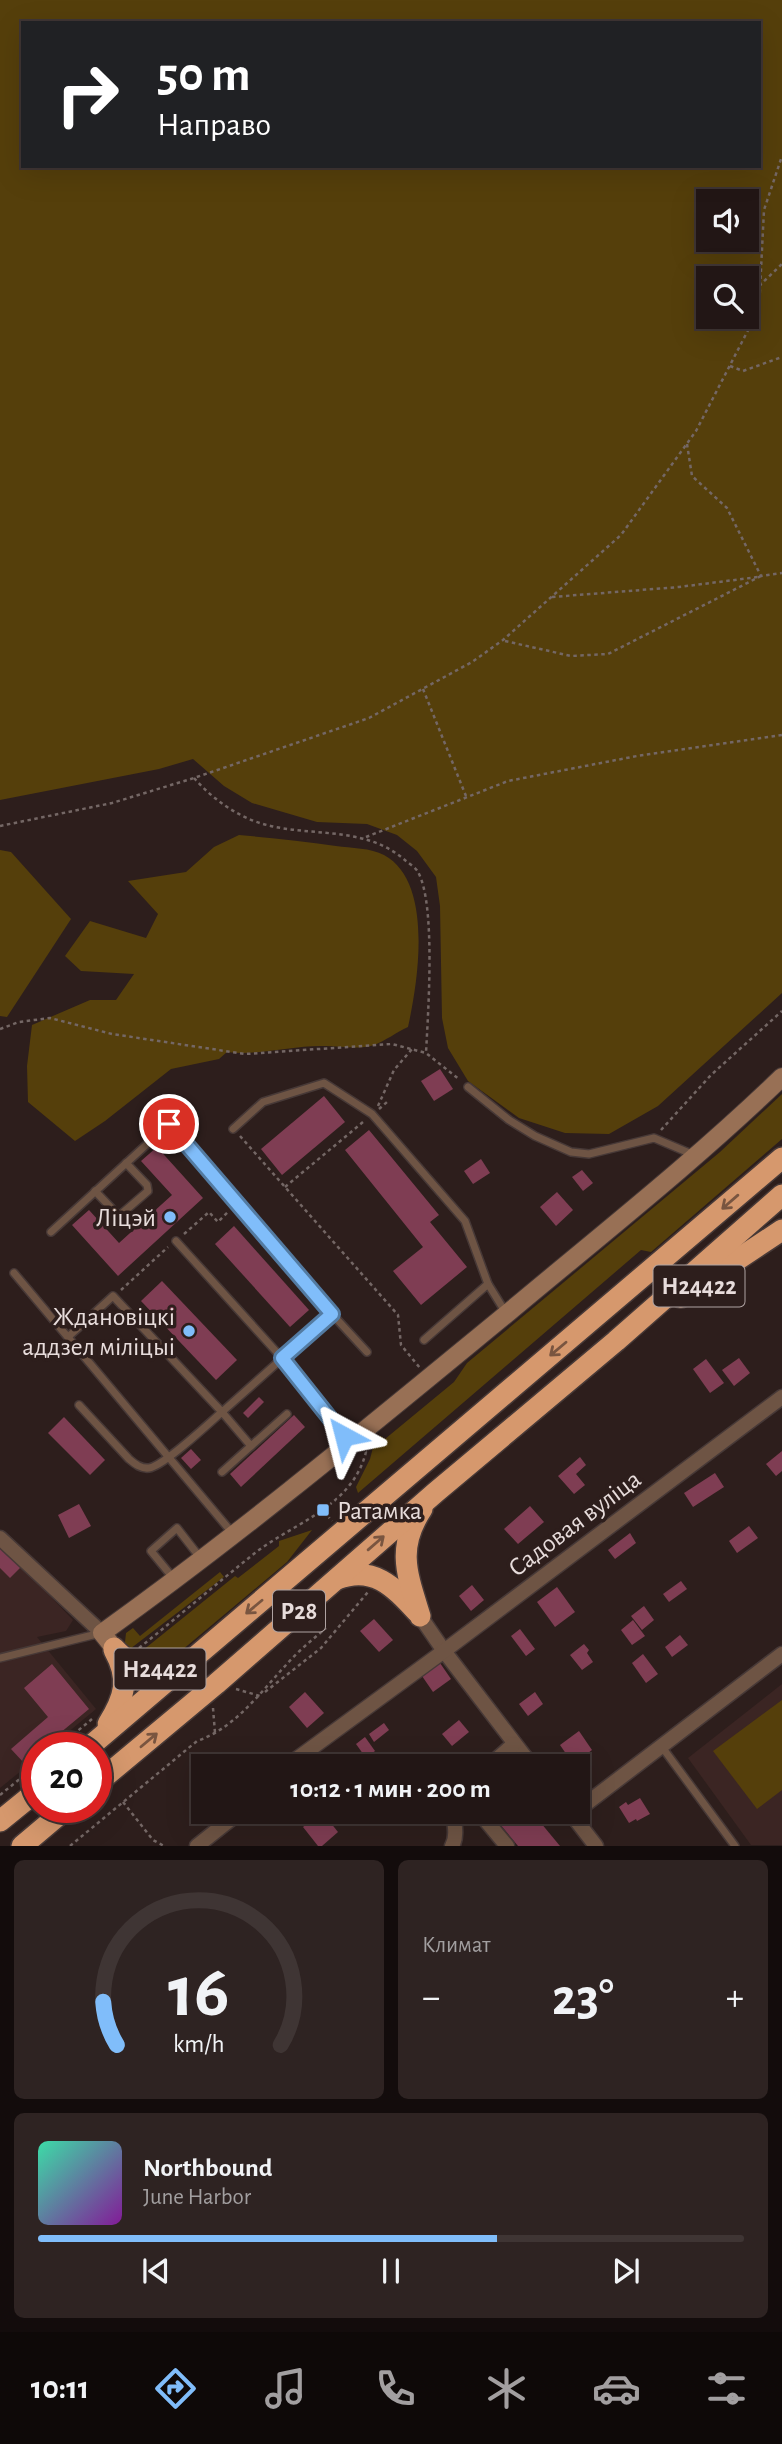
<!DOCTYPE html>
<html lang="ru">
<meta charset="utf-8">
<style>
:root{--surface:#221615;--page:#2e2322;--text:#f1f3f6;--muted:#a29fa0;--line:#3f3534;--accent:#80bdfa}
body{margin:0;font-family:"Alegreya Sans",sans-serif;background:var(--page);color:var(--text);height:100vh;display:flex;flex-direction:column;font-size:26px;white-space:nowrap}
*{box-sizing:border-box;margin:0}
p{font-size:23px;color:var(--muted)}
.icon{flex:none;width:38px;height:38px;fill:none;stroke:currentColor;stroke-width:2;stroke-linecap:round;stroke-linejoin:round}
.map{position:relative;height:1846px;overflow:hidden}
.side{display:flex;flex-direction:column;gap:14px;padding:14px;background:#130c0c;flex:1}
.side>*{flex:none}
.top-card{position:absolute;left:21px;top:21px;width:740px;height:147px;border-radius:0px;box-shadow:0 7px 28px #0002,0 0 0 2px var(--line);background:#202124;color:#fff;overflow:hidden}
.controls{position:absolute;left:696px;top:189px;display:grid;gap:14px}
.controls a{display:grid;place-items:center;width:63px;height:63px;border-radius:0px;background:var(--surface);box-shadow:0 7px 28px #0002,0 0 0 2px var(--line);font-size:35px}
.speed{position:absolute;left:21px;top:1732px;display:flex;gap:14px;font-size:35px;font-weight:700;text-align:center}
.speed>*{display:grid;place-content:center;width:91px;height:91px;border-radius:50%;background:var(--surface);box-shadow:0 7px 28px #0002,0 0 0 2px var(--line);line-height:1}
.speed .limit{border:10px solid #d22;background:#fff;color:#111}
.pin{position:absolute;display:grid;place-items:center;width:60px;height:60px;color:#fff;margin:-30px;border:4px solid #fff;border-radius:50%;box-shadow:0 2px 7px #0007}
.me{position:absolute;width:77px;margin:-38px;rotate:322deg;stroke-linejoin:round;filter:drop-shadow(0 0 5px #0008)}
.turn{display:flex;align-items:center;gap:24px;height:147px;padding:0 21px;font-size:32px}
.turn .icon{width:91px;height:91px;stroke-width:2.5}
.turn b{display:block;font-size:49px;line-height:60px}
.big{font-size:52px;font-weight:700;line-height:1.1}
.side .widget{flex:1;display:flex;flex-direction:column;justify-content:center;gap:10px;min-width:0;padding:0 24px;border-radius:10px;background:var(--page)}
.side .dial{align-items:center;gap:0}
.dial svg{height:182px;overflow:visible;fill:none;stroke:var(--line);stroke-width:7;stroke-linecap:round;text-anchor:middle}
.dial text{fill:var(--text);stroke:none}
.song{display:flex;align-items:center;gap:21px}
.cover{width:84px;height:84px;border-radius:10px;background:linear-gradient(135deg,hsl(160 70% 55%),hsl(290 70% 35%))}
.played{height:7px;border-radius:4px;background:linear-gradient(90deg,var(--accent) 65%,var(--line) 65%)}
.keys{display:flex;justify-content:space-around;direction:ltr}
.heat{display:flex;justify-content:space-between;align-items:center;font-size:38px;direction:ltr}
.side .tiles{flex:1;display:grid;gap:14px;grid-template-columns:1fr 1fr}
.widget:last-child{grid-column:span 2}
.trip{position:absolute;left:191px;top:1754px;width:399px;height:70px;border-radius:0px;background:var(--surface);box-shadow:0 7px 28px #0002,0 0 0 2px var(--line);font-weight:700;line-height:70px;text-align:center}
.dock{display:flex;height:112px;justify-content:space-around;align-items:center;background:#0e0908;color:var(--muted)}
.dock .icon{width:49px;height:49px}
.dock .selected{color:var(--accent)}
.dock b{font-size:32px;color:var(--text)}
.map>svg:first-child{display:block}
.built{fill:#3b2523}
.green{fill:#553f0b;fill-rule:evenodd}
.building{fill:#7f3d53}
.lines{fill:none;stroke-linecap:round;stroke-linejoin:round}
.lane-casing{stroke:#473937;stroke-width:10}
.street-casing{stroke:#473937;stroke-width:17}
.secondary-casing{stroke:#473937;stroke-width:20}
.highway-casing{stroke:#473937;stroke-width:24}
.path{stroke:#746765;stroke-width:2.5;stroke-dasharray:3.5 3.5;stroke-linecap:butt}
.lane{stroke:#6e5444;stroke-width:7}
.street{stroke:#6e5444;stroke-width:14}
.secondary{stroke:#987055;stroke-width:18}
.highway{stroke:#d6986d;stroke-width:21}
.oneway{stroke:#795540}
.route-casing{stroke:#537ba2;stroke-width:18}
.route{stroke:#80bdfa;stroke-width:12}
.poi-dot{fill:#80bdfa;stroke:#2d1e1c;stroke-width:2.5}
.labels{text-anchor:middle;stroke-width:7;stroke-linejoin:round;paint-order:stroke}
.shield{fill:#2d1e1c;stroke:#afa3a2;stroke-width:2}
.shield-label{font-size:24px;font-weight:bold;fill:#e7dcdb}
.poi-label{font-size:26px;fill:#e7dcdb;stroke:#2d1e1c;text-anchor:end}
.street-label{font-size:26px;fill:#e7dcdb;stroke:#2d1e1c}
</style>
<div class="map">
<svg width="782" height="1846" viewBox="0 0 782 1846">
<rect width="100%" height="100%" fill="#2d1e1c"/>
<g class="built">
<path d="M0 1544 73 1620 66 1631 37 1637 96 1709 49 1748H37V1758L0 1788Z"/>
<path d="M782 1684V1845H751L688 1758Z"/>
</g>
<g class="green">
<path d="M0 0H782V993L658 1106 609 1134 565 1133 519 1118 468 1081 448 1048 442 1018 440 906 436 877 417 851 397 835 367 824 317 822 252 803 224 786 193 759 159 769 0 800ZM23 23H760V166H23ZM747 201V240H709V201ZM709 278H747V317H709Z"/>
<path d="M239 835C272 838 304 841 336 846 351 848 371 848 384 855 434 882 418 982 408 1027 397 1032 385 1041 374 1045 358 1050 342 1046 325 1046 292 1045 260 1056 227 1052L219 1059 171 1069 105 1121 75 1141 28 1102 27 1066 32 1025 90 1000H116L134 974 81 971 65 956 90 921 146 938 158 914 128 881 186 872 214 847Z"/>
<path d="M0 850 11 852 71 919 7 1017 0 1016Z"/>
<path d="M782 1094V1139L651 1252 641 1250 358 1493 356 1487 370 1459 376 1436H381L385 1439 454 1382 467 1363 720 1152Z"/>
<path d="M312 1530 287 1562 169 1661 132 1659 235 1576 238 1578 279 1546V1541Z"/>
<path d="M220 1572 224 1577 126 1652 124 1651 126 1633 133 1628 140 1636Z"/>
<path d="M782 1700V1790L757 1809 713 1751Z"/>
</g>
<g class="building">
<path d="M440 1069 453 1089 434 1101 421 1081Z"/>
<path d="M324 1096 345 1122 282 1175 261 1149Z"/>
<path d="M369 1130 439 1215 430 1222 467 1267 421 1305 393 1271 423 1247 345 1150Z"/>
<path d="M157 1147 203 1198 118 1276 72 1225 89 1210 119 1243 172 1195 141 1161Z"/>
<path d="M481 1159 490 1173 473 1184 464 1171Z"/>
<path d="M582 1170 593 1183 583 1191 572 1177Z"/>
<path d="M557 1192 573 1210 556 1226 540 1207Z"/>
<path d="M234 1226 309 1310 290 1327 215 1244Z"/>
<path d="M162 1281 237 1360 216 1380 141 1301Z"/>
<path d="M739 1358 750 1373 734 1386 722 1370Z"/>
<path d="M706 1359 724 1383 710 1393 693 1369Z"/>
<path d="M259 1397 264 1402 248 1418 243 1413Z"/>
<path d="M294 1415 305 1427 241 1487 230 1474Z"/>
<path d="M64 1417 105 1460 90 1475 48 1433Z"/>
<path d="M191 1449 201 1460 191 1469 181 1458Z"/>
<path d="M782 1451V1471L776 1476 766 1464Z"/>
<path d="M580 1457 586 1465 576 1474 585 1485 574 1494 558 1476Z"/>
<path d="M715 1473 724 1487 693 1507 684 1493Z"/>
<path d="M79 1504 91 1526 69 1538 58 1515Z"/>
<path d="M530 1506 544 1522 518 1544 504 1529Z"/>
<path d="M749 1526 758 1538 737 1553 729 1541Z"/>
<path d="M630 1533 636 1543 615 1559 608 1550Z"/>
<path d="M0 1544 22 1566 10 1578 0 1568Z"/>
<path d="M681 1581 687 1589 669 1602 663 1594Z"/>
<path d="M472 1585 484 1600 471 1611 459 1596Z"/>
<path d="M557 1587 575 1612 555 1627 537 1602Z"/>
<path d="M644 1606 654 1620 642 1630 631 1616Z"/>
<path d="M374 1619 393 1640 379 1652 360 1631Z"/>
<path d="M633 1620 645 1636 632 1645 621 1630Z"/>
<path d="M520 1629 535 1649 526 1656 511 1636Z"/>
<path d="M680 1635 688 1645 672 1657 665 1647Z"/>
<path d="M584 1644 589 1650 587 1653 593 1662 582 1670 570 1655Z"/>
<path d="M643 1654 658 1674 646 1683 632 1663Z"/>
<path d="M440 1663 451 1679 433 1692 422 1676Z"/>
<path d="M52 1664 89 1709 42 1748H37V1753L24 1763 11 1749 48 1717 24 1688Z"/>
<path d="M305 1692 324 1713 307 1728 289 1707Z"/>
<path d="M535 1692 543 1704 528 1716 519 1704Z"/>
<path d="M459 1720 469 1732 452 1746 442 1734Z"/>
<path d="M384 1723 389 1730 374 1742 369 1734Z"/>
<path d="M579 1731 592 1750 573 1764 560 1745Z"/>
<path d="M365 1737 375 1751 366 1758 356 1744Z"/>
<path d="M640 1798 650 1814 637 1821 636 1819 629 1823 619 1807 626 1802 628 1805Z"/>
<path d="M489 1811H531L560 1846H518Z"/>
<path d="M322 1812 338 1832 322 1846H318L303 1827Z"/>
</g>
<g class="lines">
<defs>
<g id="lane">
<path d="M468 1087 509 1120 535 1136 571 1152 589 1154 654 1138 694 1155"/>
<path d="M233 1129 263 1102 324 1083 372 1114 465 1221 488 1284 506 1313"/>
<path d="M95 1191 119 1216 148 1191 147 1185 126 1163"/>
<path d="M51 1232 169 1124 332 1314 222 1412 113 1296 68 1337"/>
<path d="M176 1241 282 1358 350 1443"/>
<path d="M14 1273 234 1535"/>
<path d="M332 1314 367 1352"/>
<path d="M424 1340 488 1284"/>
<path d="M79 1405 129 1459C135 1464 141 1469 149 1468 164 1466 209 1423 222 1412L251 1446 287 1414"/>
<path d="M222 1472 251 1446"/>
<path d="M174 1579 151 1551 177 1528 202 1560"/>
<path d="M0 1658 101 1633"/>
<path d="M662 1747 735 1846"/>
</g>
<g id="street">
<path d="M0 1538 102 1633"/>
<path d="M420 1616 444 1651 532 1766"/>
<path d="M287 1766 444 1651 782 1397"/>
<path d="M489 1766 514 1744"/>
<path d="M578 1810 782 1654"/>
<path d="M478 1811 507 1846"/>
<path d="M569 1811 596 1846"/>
<path d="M197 1846 241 1811"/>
<path d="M452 1846C458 1836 454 1822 453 1811"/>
</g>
<path id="secondary" d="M114 1648 102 1633C243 1532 375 1422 509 1312 601 1235 695 1161 782 1077"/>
<g id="highway">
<path d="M681 1297 782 1230"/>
<path d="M337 1579C373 1565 393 1586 417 1612"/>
<path d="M420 1616C407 1574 396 1548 422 1509"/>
<path d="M114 1648C139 1674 151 1674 182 1660"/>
<path d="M108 1724C125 1697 130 1679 114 1650"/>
<path d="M88 1748 782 1158"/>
<path d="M96 1784 216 1684 436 1492 616 1341 782 1195"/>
<path d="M0 1821 37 1791"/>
<path d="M22 1846 67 1808"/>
</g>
</defs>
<use href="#lane" class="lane-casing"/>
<use href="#street" class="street-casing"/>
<use href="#secondary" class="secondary-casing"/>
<use href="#highway" class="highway-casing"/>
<g class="path">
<path d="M759 286 782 264"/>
<path d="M730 366 743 371 782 357"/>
<path d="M687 444 692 476 727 508 761 576 782 573"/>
<path d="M552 597 679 587 758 577"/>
<path d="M505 641 571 656 608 654 761 576"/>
<path d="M423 689 466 796"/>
<path d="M194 778C209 795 227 809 249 819 301 841 361 821 406 861 410 864 416 868 418 872 436 904 428 1013 426 1053"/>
<path d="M0 826 112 803 194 778 369 718 472 662 503 640 621 535 696 431 759 309 764 210 782 156"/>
<path d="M366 837 508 781 637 756 782 735"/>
<path d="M0 1029 19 1022 50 1018 112 1034 245 1054 392 1044 426 1053 460 1080"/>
<path d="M378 1106 394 1070 412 1049"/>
<path d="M379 1109 387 1102"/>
<path d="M661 1130 711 1075 782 1011"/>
<path d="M240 1136 398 1315 401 1345 420 1368"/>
<path d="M285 1187 363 1122"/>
<path d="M184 1234 209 1212 218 1222 229 1211"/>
<path d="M121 1290 168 1247"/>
<path d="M323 1510 332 1521"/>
<path d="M139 1648C178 1617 216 1584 255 1553 295 1522 352 1507 366 1452L364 1449"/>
<path d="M236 1689 260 1696"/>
<path d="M265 1692 321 1648 368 1592"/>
<path d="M213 1708 215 1733"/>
<path d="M57 1748 92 1719"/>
<path d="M0 1795 37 1765"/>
<path d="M123 1802 153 1840 164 1846"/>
<path d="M70 1846 197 1741C235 1728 259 1694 286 1665 298 1651 312 1640 326 1628"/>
</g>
<use href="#lane" class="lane"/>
<use href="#street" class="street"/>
<use href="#secondary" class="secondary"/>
<use href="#highway" class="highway"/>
</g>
<defs><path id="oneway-shaft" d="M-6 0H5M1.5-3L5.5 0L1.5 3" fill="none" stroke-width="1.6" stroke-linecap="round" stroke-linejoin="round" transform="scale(1.75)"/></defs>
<g class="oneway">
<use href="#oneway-shaft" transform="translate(730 1202) rotate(139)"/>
<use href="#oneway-shaft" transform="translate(558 1349) rotate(140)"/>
<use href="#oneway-shaft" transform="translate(376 1543) rotate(-41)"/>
<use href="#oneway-shaft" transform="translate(254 1607) rotate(140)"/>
<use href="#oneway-shaft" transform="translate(149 1740) rotate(-40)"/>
</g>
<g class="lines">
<defs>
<path id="route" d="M169 1124 332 1314 282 1358 344 1436"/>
</defs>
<use href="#route" class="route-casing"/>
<use href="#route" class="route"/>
</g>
<g class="poi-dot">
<circle cx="170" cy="1217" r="7"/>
<circle cx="189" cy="1331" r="7"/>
<rect x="316" y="1503" width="14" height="14" rx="3.5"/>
</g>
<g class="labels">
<g class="shield">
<rect x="653.5" y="1265.5" width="91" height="41" rx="5"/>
<rect x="273" y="1590.5" width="52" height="41" rx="5"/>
<rect x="114.5" y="1648.5" width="91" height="41" rx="5"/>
</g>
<g class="shield-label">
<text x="699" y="1294">Н24422</text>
<text x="299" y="1619">Р28</text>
<text x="160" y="1677">Н24422</text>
</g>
<g class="poi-label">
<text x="156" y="1226">Ліцэй</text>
<text x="175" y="1325">Ждановіцкі<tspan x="175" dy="30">аддзел міліцыі</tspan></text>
<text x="337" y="1519" text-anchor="start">Ратамка</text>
</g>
<g class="street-label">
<text transform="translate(574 1523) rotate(-37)" y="9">Садовая вуліца</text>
</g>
</g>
</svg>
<div class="controls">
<a><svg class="icon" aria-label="sound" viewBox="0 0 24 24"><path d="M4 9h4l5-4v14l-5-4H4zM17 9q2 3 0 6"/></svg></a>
<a><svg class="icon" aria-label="search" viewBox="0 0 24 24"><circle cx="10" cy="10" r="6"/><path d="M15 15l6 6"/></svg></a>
</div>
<div class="speed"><div class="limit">20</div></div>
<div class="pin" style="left:169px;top:1124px;background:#d93025"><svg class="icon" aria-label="arrive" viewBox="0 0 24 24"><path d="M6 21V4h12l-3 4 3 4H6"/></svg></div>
<svg class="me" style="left:344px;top:1436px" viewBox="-20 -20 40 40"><path d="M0-17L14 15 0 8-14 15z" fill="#80bdfa" stroke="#fff" stroke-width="4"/></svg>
<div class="trip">10:12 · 1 мин · 200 m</div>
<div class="top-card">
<div class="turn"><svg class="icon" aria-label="right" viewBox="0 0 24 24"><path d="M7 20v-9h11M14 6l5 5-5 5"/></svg><div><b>50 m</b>Направо</div></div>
</div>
</div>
<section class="side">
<div class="tiles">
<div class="widget dial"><svg viewBox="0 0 100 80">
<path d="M14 69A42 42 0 1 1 86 69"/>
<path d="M14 69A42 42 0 0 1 8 50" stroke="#80bdfa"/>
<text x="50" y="56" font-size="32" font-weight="700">16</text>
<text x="50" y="72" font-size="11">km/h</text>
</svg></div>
<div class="widget"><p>Климат</p>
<div class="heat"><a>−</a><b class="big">23°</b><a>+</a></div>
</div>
<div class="widget">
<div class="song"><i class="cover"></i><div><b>Northbound</b><p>June Harbor</p></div></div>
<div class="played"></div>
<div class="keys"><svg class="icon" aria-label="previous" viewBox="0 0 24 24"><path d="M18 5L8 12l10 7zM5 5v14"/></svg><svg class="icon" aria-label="pause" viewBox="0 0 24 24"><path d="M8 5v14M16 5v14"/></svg><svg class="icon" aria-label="next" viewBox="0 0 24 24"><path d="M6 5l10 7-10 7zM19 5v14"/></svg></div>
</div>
</div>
</section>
<nav class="dock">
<b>10:11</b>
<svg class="icon selected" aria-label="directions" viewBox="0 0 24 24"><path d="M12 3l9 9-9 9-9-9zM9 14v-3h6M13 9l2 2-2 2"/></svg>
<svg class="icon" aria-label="music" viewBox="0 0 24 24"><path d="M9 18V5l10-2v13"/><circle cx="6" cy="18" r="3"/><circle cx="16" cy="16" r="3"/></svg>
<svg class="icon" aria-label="phone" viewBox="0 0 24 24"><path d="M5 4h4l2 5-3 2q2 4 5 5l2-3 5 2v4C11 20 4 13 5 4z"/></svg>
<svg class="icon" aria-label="climate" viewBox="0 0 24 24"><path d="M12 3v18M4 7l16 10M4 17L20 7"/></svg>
<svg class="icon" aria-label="car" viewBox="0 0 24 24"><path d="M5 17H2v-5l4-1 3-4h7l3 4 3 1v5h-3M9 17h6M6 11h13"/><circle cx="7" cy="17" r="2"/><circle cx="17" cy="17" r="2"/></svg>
<svg class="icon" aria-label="filters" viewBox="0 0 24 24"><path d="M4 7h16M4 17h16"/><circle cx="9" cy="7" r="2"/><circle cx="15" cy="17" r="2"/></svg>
</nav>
